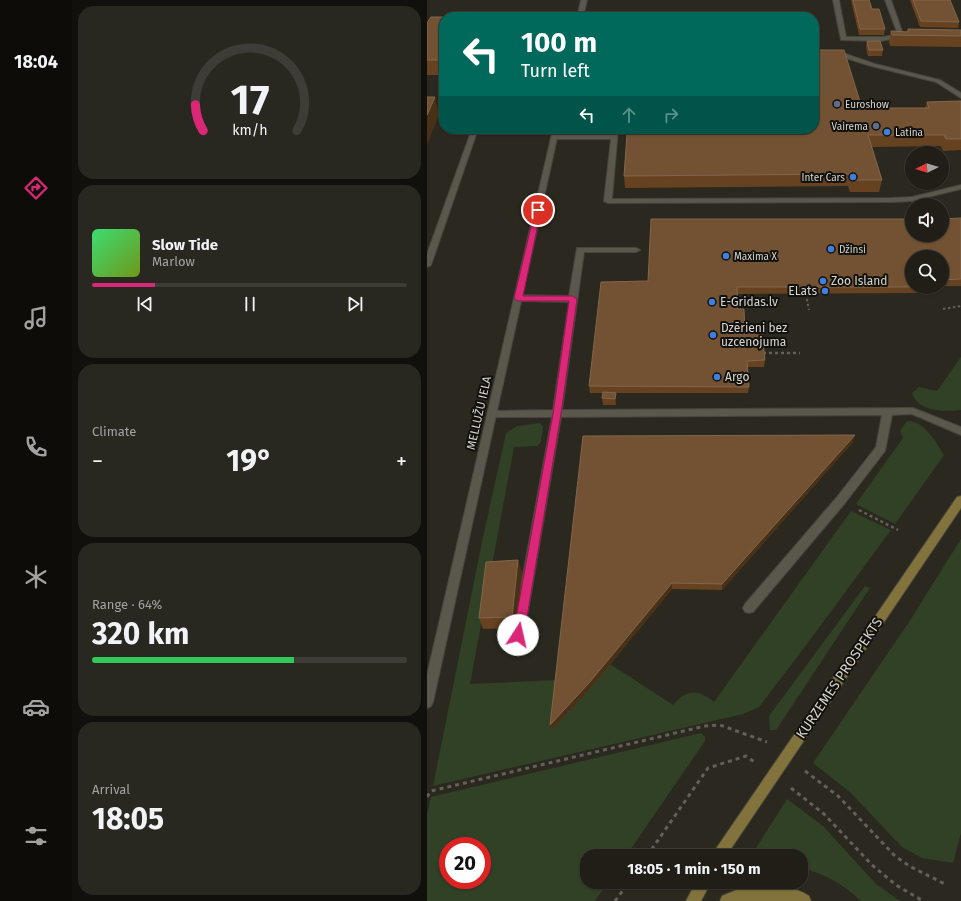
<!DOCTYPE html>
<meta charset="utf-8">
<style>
:root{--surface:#201e17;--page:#282720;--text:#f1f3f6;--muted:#a2a2a1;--line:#3d3c36;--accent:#db2777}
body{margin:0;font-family:"Fira Sans",sans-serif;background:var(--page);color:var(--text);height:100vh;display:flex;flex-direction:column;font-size:15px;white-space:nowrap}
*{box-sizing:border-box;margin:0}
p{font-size:13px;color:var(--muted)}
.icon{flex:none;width:22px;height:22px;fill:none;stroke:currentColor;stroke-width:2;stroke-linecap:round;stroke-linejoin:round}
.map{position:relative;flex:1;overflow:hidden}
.sheet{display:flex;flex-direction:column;gap:6px;padding:6px;background:#12100d;width:355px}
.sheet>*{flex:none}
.guide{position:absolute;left:12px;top:12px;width:380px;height:122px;border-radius:16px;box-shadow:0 1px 3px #0004,0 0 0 1px var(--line);background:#00695c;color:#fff;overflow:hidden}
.needle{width:26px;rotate:265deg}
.controls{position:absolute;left:478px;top:146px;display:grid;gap:8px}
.controls a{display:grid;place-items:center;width:44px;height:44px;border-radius:50%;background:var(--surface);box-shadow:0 1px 3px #0004,0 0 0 1px var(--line);font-size:20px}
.speed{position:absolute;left:12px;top:837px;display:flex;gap:8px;font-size:20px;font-weight:700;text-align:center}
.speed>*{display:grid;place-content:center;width:52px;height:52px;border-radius:50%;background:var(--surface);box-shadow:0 1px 3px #0004,0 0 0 1px var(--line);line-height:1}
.speed .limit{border:6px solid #d22;background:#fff;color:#111}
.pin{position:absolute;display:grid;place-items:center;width:34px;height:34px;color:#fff;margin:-17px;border:2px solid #fff;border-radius:50%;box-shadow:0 1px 4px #0007}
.me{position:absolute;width:44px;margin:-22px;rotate:10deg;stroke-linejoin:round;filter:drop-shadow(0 0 3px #0008)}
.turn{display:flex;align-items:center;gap:14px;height:84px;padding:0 16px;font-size:18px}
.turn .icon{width:52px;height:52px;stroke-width:2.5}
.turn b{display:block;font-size:28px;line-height:34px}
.lanes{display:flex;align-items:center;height:38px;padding:0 16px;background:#0003;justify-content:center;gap:20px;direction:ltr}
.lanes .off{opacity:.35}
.big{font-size:30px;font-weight:700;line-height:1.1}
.sheet .widget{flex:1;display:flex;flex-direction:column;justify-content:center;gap:6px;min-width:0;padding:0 14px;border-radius:16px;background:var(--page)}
.sheet .dial{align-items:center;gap:0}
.dial svg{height:104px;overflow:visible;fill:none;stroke:var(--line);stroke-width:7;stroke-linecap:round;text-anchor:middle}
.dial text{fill:var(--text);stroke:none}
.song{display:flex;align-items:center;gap:12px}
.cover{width:48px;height:48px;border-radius:6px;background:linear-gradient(135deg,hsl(140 70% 55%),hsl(80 70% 35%))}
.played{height:4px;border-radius:2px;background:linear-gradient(90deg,var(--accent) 20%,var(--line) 20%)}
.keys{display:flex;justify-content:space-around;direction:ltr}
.heat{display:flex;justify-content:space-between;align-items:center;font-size:22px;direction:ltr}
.charge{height:6px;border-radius:3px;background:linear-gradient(90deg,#34c759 64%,var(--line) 0)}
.trip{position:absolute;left:153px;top:849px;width:228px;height:40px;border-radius:16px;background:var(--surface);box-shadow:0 1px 3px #0004,0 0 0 1px var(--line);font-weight:700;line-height:40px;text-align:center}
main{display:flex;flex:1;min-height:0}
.tabs{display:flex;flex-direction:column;width:72px;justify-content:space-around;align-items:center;background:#0d0c09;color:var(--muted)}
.tabs .icon{width:28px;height:28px}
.tabs .selected{color:var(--accent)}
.tabs b{font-size:18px;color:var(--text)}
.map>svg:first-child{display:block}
.green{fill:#304126;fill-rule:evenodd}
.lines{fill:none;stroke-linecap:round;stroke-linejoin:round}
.service-casing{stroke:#46443c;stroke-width:2}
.minor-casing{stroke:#46443c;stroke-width:2}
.secondary-casing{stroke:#46443c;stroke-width:2}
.path-far2{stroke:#636058;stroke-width:2;stroke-dasharray:2.5 2.5;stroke-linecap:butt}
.path-far1{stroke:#636058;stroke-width:2.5;stroke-dasharray:3 3;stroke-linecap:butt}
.path{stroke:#636058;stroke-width:3;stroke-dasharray:4 4;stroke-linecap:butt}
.service{fill:#5a574d;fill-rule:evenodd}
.minor{fill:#5a574d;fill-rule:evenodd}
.secondary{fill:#82733c;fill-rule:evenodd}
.wall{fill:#664220}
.shaded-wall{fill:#493118}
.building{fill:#725233;stroke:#82664b}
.route{fill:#db2777;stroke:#8e194d}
.service-dot{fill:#5c6f8a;stroke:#12110d;stroke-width:1.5}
.shop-dot{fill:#3f7fe0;stroke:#12110d;stroke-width:1.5}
.labels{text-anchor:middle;stroke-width:4;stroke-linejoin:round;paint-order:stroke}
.far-poi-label{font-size:10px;fill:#d7d5cf;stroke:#12110d;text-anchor:start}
.poi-label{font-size:12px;fill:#d7d5cf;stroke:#12110d;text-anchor:start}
.street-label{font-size:12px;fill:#d7d5cf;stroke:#12110d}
.near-street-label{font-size:14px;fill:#d7d5cf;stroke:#12110d}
</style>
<main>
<nav class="tabs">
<b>18:04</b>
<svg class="icon selected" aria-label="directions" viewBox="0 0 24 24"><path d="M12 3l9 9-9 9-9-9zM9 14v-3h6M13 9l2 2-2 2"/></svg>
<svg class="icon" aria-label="music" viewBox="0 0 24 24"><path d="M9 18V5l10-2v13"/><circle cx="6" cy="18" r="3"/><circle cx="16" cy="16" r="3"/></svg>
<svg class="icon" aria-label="phone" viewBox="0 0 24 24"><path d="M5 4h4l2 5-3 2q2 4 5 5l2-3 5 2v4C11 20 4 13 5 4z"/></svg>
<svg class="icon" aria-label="climate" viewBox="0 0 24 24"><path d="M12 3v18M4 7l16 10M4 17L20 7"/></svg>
<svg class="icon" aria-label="car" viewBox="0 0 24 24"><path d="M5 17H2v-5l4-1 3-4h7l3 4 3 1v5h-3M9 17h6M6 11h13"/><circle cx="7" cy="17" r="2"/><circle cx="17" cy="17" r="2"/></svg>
<svg class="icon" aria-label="filters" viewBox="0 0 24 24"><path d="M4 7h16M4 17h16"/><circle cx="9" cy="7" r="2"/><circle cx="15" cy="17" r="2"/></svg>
</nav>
<section class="sheet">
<div class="widget dial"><svg viewBox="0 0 100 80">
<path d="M14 69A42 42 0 1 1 86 69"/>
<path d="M14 69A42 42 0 0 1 8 49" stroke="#db2777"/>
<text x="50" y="56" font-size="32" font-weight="700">17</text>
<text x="50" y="72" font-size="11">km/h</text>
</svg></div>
<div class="widget">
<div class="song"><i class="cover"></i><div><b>Slow Tide</b><p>Marlow</p></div></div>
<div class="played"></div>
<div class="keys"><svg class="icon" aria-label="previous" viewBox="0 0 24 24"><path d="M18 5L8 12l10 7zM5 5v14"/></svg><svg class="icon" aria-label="pause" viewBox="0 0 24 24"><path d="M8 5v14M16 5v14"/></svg><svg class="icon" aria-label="next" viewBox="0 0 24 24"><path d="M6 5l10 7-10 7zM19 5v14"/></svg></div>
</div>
<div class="widget"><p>Climate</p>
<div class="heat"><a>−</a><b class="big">19°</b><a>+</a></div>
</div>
<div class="widget"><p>Range · 64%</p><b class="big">320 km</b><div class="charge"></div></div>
<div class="widget"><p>Arrival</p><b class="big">18:05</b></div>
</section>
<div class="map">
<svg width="534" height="901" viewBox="0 0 534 901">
<rect width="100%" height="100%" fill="#2b281f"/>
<g class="green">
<path d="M534 357V410C518 412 491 412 485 393L492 387 510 391Z"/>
<path d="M480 421C497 420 509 442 517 455L468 524 429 504 476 438 473 431Z"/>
<path d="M113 423 116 427 114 442 110 446 87 447 43 684 130 680 125 729 183 664 246 705C260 689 271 689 287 702L424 511 464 530 377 648 332 707 316 714 6 786 55 542 79 433 90 426Z"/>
<path d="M534 539V833L526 863 495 858 475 847 424 793 386 763 482 622Z"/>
<path d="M438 586 443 588 349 730H343L342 716Z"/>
<path d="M274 733 278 737V741L199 856H160V882H181L168 901H0V814L4 797ZM21 846H55V880H21Z"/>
<path d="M360 799 396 826 449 884 473 901H434C416 884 399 874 374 868V856H324Z"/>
</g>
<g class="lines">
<defs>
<g id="service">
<path d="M406 0H412L419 37H454L471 35 458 0H464L476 34 479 36 454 41 414 40Z"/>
<path d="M387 51 413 52 448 64 513 80 534 93V98L509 82 444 66 412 56 387 55Z"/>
<path d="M45 129H51L4 265 0 267V254Z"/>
<path d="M185 129H191L185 199 466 198 485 197 534 185V189L485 201 466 202 181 203 177 201 184 139H128L125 137 128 135H184Z"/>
<path d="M150 248H209L213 250 209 252H157L135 410 486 408 534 427V435L485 414 465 415 458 451 418 503 326 612 322 613 318 612 316 608 318 604 410 497 449 447 455 415 134 417 97 635 95 639 91 640 87 639 85 635 125 417H65L60 414 65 411 126 410 142 302 91 301 87 298 91 295 142 296Z"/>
</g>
<g id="minor">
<path d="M154 0H160L156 17H150Z"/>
<path d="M126 129H132L6 702 4 706 0 708V675Z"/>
</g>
<g id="secondary">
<path d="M534 496V508L299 856H284L530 497Z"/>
<path d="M269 882H284L274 901H259Z"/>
<path d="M332 886C349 886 367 886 382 896L384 901H293L295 896 314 888Z"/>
</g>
</defs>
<use href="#service" class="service-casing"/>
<use href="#minor" class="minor-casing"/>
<use href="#secondary" class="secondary-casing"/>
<g class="path-far2">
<path d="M379 294 382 310"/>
<path d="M516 309 534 306"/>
</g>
<g class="path-far1">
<path d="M336 353H373"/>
<path d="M432 510 471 530"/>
</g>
<g class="path">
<path d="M378 771 411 796 468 856 484 867 518 884"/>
<path d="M364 788 397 814 445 865 469 885 496 901"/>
<path d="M0 797 4 791 278 726 293 725 340 742"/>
<path d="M220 856 281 768 319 756 329 763"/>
<path d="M188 901 202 882"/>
</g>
<use href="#service" class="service"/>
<use href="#minor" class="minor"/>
<use href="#secondary" class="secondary"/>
</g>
<g class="wall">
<path d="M424 0H442L445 9 458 29 457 35H432Z"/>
<path d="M483 0H523L532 22 531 28 493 27Z"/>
<path d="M17 17V75H0V23Z"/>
<path d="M481 29 534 30V47L463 46 462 42 464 31 480 32Z"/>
<path d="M440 41 456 50 455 56H441L439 47Z"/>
<path d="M534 101V150L516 151 514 146 445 147 455 180 452 192H423L421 186 198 188 197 176 230 134 435 108H498L500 102Z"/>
<path d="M534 218V286H515V257H485V287H498L496 293 311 294V309L318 332 338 360 337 367H321L322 387 321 393H189V405H176L175 398 176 393H163L162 386 221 281Z"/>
<path d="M156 436 426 442 295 590 245 589 163 689 125 730Z"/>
<path d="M95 572 89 628 56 629 52 618Z"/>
</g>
<g class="shaded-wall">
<path d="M8 97 12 115 0 145V115Z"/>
<path d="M189 393V405L188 399Z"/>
<path d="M428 435 426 442 295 590V584Z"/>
<path d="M91 560 95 572 89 628 85 617Z"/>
<path d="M245 583V589L163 689 125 730 123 725Z"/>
</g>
<g class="building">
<path d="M426 0H442L445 9H452L458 29H433Z"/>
<path d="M486 0H523L532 22 494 21Z"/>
<path d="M4 17H17V60H0V23Z"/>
<path d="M481 29 534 30V36L465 35 464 31 481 32Z"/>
<path d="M440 41H453L456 50H442Z"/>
<path d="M387 50H417L435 108H502L500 102 534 101V139H519L517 135H441L455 180H425L423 174 197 176 200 134H230V129H387Z"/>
<path d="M0 97H8L0 115Z"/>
<path d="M534 218V279L515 280V257H485V287H310L311 309H317L318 332H335L338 360 320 361 322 387 162 386 174 282 221 281 224 219H485V235H515V219Z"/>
<path d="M176 392 189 393 188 399 175 398Z"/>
<path d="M428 435 295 584 245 583 162 683 123 725 156 436Z"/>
<path d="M91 560 85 617 52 618 59 562Z"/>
</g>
<path class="route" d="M111 208 114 210 96 296H146L150 299 134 414 97 635 95 638 91 640 88 638 86 635 126 414 142 301H91L87 298 108 210Z"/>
<g class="service-dot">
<circle cx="410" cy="104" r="4"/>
<circle cx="449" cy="126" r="4"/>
</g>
<g class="shop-dot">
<circle cx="460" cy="132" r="4"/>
<circle cx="426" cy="177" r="4"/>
<circle cx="404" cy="249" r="4"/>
<circle cx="299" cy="256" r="4"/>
<circle cx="396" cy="281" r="4"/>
<circle cx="398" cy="291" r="4"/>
<circle cx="285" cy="302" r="4"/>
<circle cx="286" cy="335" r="4"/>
<circle cx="290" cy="377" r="4"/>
</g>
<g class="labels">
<g class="far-poi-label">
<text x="418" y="108">Euroshow</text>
<text x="441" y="130" text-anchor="end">Vairema</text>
<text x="468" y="136">Latina</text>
<text x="418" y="181" text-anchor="end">Inter Cars</text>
<text x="412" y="253">Džinsi</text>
<text x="307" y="260">Maxima X</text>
</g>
<g class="poi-label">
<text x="404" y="285">Zoo Island</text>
<text x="390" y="295" text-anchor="end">ELats</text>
<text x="293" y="306">E-Gridas.lv</text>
<text x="294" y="332">Dzērieni bez<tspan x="294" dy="14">uzcenojuma</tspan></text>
<text x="298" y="381">Argo</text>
</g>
<g class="street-label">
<text transform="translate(52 413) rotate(-77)" y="4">MELLUŽU IELA</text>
</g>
<g class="near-street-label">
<text transform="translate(412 678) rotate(-56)" y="5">KURZEMES PROSPEKTS</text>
</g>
</g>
</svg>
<div class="controls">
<a><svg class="needle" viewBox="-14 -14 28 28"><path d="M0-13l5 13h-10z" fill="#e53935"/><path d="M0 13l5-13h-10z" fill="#a2a2a1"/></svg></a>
<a><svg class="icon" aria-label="sound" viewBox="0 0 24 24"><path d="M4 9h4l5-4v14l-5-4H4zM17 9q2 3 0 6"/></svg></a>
<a><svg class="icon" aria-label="search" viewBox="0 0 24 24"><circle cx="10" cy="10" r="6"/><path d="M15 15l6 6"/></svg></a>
</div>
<div class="speed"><div class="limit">20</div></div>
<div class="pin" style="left:111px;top:210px;background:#d93025"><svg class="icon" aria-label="arrive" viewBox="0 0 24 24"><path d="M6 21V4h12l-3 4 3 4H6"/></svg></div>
<svg class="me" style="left:91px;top:635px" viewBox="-20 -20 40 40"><circle r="19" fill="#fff"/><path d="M0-13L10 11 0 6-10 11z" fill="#db2777"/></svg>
<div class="trip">18:05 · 1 min · 150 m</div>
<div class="guide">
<div class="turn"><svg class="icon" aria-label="left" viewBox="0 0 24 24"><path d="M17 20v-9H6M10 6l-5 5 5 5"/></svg><div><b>100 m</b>Turn left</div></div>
<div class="lanes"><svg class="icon" aria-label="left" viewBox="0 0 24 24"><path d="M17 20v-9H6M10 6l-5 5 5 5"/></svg><svg class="icon off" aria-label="ahead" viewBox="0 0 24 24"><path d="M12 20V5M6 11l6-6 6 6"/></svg><svg class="icon off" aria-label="right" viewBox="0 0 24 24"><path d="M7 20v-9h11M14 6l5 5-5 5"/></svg></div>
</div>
</div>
</main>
